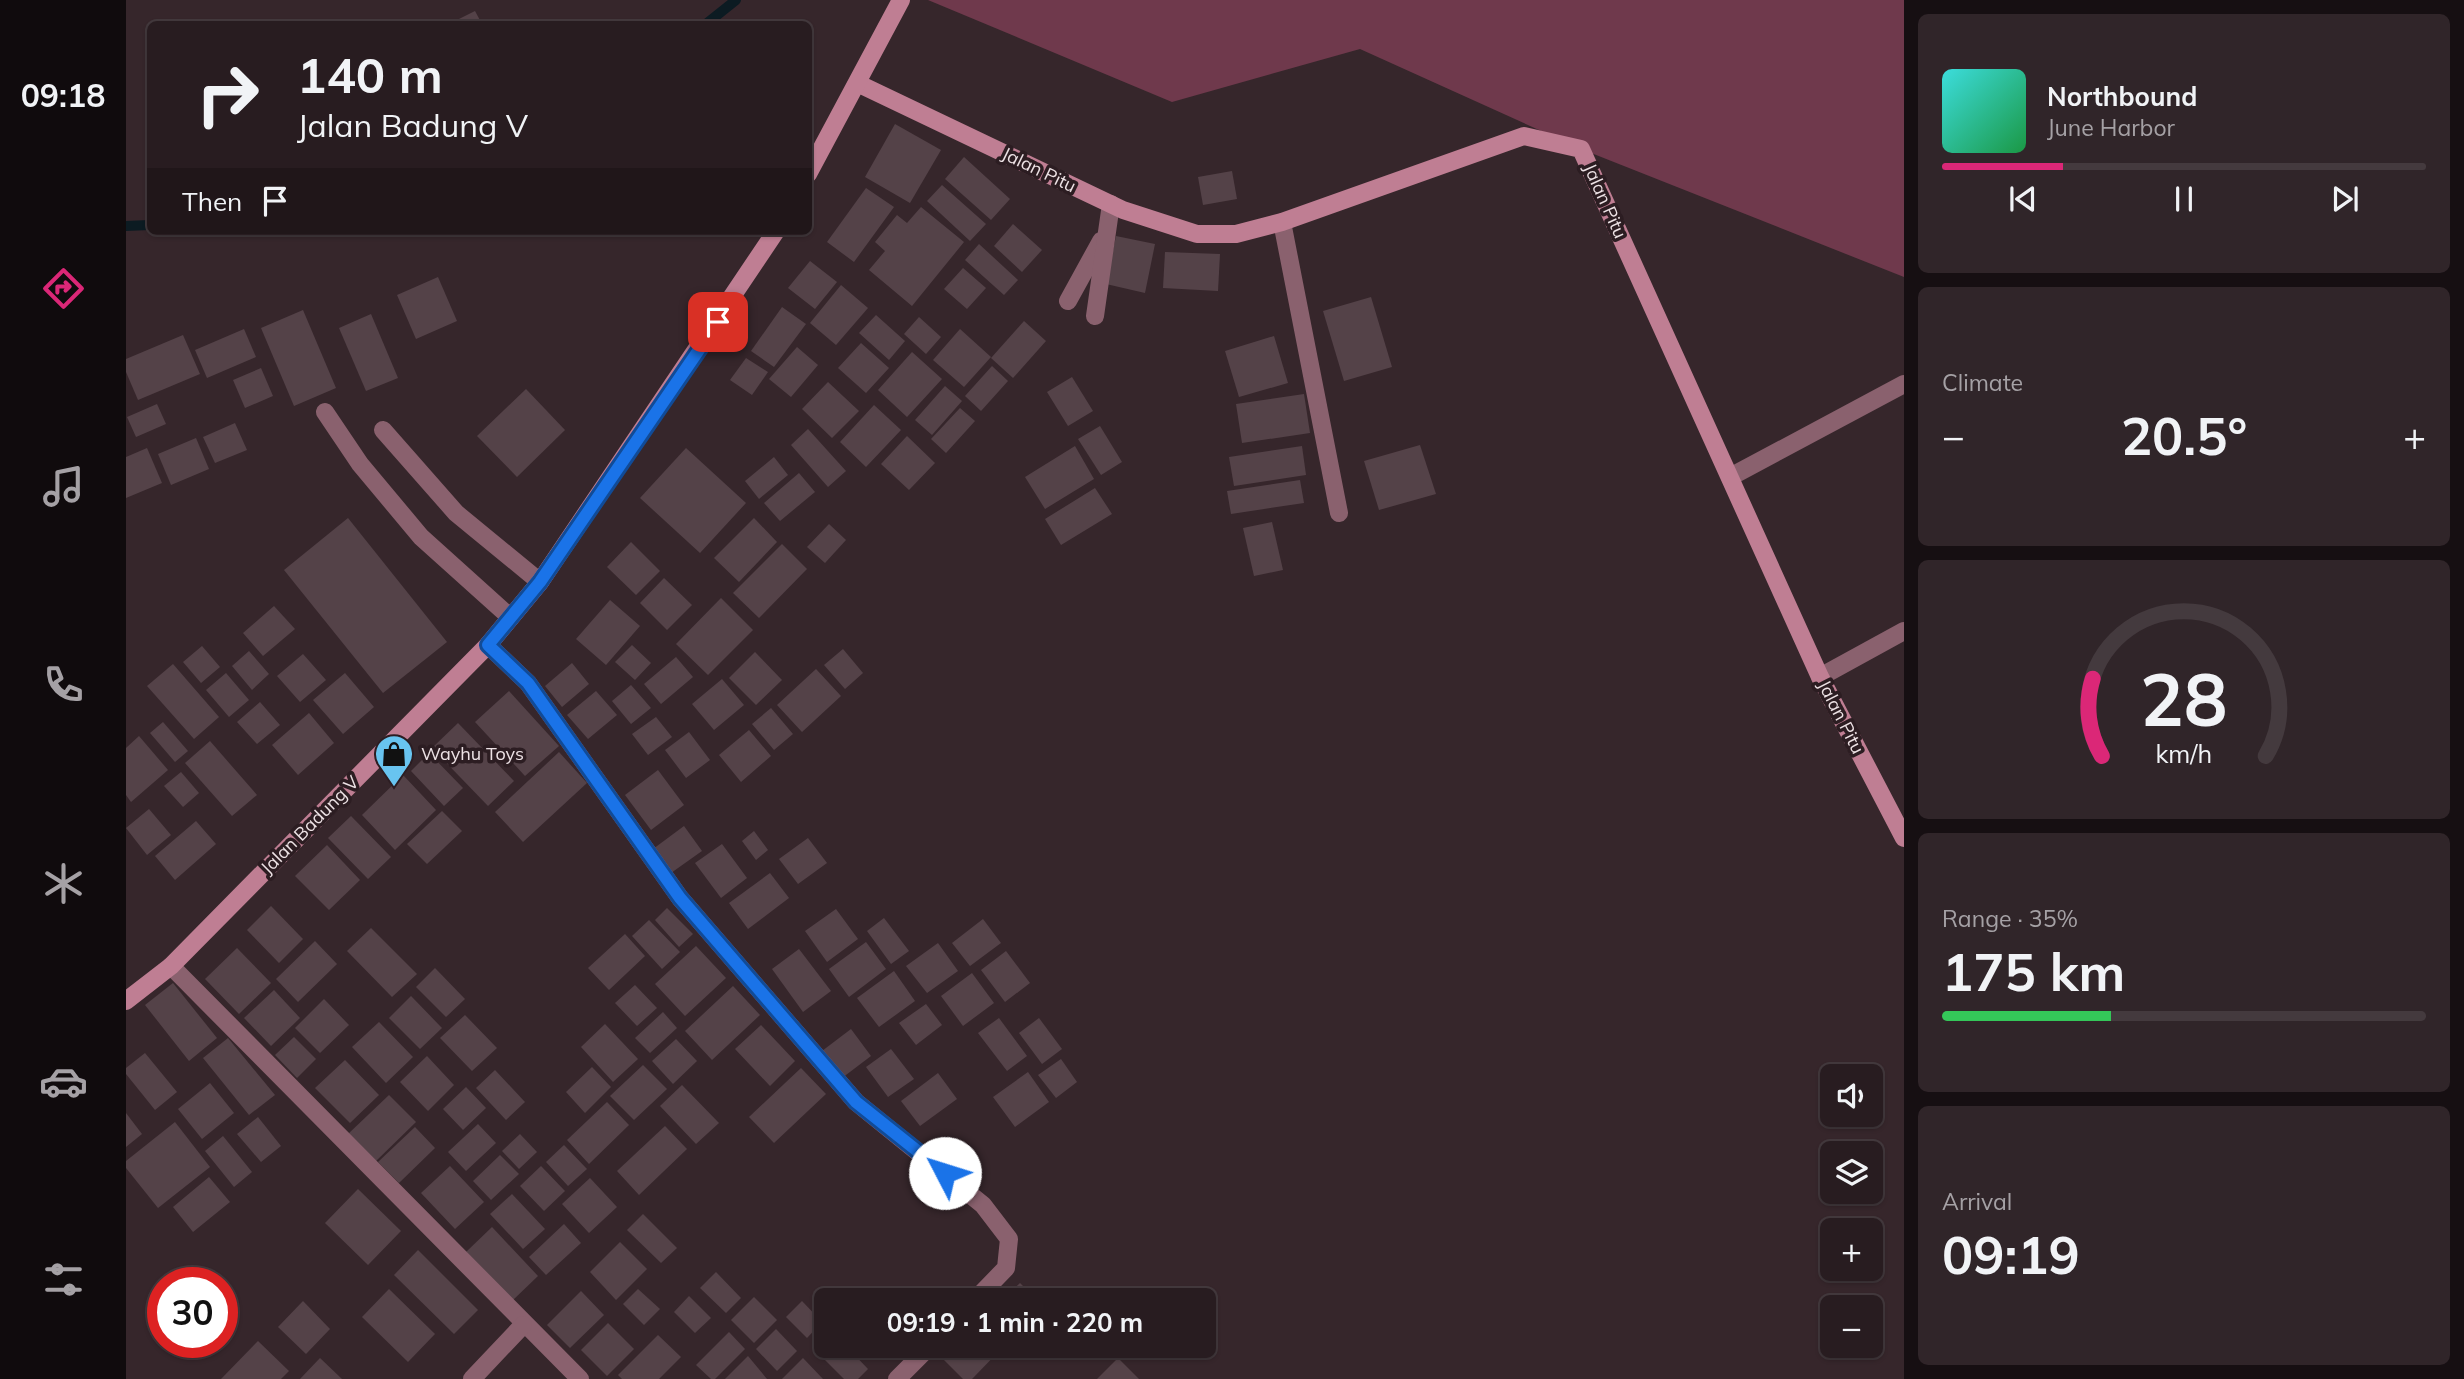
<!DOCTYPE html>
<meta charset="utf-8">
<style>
:root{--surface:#281c20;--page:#302529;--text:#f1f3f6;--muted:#a5a1a5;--line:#443a3e;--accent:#db2777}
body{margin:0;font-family:Mulish,sans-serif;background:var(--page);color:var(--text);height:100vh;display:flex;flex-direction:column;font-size:26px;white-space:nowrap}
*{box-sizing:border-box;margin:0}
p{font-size:23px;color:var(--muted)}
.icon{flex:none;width:38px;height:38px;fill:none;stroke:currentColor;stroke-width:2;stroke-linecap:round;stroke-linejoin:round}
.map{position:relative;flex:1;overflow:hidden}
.panel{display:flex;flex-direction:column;gap:14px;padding:14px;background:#160f12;width:560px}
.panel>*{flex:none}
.guide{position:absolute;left:21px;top:21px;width:665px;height:214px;border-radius:10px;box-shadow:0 2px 5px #0004,0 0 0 2px var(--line);background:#281c20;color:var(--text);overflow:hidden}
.controls{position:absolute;left:1694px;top:1064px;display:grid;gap:14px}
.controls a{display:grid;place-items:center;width:63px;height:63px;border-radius:10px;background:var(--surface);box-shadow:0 2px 5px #0004,0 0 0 2px var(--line);font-size:35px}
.speed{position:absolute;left:21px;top:1267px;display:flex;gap:14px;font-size:35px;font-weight:700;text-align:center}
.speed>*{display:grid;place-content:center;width:91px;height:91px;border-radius:50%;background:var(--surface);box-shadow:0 2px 5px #0004,0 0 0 2px var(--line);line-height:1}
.speed .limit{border:10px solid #d22;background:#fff;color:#111}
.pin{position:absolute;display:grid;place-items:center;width:60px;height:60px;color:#fff;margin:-30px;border-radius:14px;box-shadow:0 4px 10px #0006}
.me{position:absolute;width:77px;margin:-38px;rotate:310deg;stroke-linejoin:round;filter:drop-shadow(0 0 5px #0008)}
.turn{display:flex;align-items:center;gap:24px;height:147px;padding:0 35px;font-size:32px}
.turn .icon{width:91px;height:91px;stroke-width:2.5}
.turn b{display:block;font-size:49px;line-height:60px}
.then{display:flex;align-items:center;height:66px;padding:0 35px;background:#0003;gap:14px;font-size:26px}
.big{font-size:52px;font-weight:700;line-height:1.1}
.panel .widget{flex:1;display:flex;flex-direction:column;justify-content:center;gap:10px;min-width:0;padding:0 24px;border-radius:10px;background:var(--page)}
.panel .dial{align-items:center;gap:0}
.dial svg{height:182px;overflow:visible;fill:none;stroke:var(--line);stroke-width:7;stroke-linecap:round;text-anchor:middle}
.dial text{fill:var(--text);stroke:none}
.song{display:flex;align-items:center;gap:21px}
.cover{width:84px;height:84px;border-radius:10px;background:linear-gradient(135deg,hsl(180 70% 55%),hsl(140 70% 35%))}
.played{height:7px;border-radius:4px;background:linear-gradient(90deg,var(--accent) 25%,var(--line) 25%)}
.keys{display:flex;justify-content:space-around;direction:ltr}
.heat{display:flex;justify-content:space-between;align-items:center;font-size:38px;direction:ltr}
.charge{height:10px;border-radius:5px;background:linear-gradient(90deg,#34c759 35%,var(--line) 0)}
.trip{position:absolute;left:688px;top:1288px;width:402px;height:70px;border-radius:10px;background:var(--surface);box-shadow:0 2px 5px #0004,0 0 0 2px var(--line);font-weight:700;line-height:70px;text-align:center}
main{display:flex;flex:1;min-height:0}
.dock{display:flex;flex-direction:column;width:126px;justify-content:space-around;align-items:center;background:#100b0d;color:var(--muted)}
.dock .icon{width:49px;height:49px}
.dock .on{color:var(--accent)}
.dock b{font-size:32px;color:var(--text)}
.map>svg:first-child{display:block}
.green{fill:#6f394c}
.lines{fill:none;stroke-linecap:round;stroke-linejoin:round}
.stream{stroke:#0c1b22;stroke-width:10}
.building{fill:#544248}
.street{stroke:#8a616e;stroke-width:18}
.secondary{stroke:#bf7e93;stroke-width:18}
.route-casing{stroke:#114b97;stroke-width:18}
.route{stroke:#1a73e8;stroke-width:12}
.labels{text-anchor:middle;stroke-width:7;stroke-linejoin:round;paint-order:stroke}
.street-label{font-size:18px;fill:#ede2e5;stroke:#2c1d22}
.poi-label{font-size:18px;fill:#ede2e5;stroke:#2c1d22;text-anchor:start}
</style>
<main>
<nav class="dock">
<b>09:18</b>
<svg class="icon on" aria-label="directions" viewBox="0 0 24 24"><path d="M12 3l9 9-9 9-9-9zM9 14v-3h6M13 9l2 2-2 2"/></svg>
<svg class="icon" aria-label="music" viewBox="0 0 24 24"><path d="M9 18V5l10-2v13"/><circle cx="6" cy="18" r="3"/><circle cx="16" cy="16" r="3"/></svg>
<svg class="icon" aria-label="phone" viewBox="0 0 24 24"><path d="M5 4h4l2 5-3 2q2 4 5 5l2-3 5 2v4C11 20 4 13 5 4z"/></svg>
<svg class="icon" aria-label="climate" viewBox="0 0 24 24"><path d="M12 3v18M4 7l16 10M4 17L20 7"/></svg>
<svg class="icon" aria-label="car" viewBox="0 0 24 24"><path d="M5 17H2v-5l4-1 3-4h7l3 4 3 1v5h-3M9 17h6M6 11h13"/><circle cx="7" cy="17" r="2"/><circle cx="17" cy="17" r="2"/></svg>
<svg class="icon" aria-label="filters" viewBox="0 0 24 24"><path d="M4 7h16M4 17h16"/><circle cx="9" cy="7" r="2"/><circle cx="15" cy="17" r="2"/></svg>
</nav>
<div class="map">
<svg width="1778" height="1379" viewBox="0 0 1778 1379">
<rect width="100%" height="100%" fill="#36262b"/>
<path class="green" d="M802 0H1778V277L1455 149 1234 49 1046 102Z"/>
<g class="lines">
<g class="stream">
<path d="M580 24 610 0"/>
<path d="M0 226 24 225"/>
</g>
</g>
<g class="building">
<path d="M349 11 356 24H323Z"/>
<path d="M769 124 815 150 784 203 739 177Z"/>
<path d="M838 157 884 199 865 220 819 179Z"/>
<path d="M1106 171 1111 199 1077 205 1072 177Z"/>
<path d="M816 185 860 224 844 241 801 201Z"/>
<path d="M740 188 768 207 728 262 701 242Z"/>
<path d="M795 207 838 242 786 306 743 270 759 251 749 242 771 215 781 223Z"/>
<path d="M887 224 916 250 896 272 868 246Z"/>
<path d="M990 236 1029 244 1019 293 980 284Z"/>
<path d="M853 244 892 280 878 295 839 260Z"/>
<path d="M1039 252 1094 254 1092 291 1037 288Z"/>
<path d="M684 261 711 282 689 309 662 288Z"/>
<path d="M837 268 860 288 841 309 818 289Z"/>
<path d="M312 277 331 321 290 339 271 295Z"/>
<path d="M715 285 742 308 710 345 684 323Z"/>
<path d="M1245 297 1266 367 1218 381 1197 311Z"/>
<path d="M656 307 680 324 648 367 625 351Z"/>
<path d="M177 310 210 388 168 406 135 328Z"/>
<path d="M245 314 272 378 240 391 213 328Z"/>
<path d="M750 315 779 341 763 360 733 333Z"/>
<path d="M793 317 815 337 800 354 778 334Z"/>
<path d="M898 321 920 341 887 378 865 358Z"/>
<path d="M118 329 130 357 81 378 69 350Z"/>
<path d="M834 329 865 357 838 387 807 360Z"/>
<path d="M57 335 74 374 12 400 0 372V359Z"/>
<path d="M1148 336 1162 383 1113 397 1099 351Z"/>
<path d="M735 343 763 368 740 393 712 368Z"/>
<path d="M671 347 692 365 665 397 643 379Z"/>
<path d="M786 352 816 379 781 417 752 390Z"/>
<path d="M620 358 642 372 626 395 604 380Z"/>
<path d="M866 366 882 381 855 411 839 396Z"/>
<path d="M135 368 147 396 119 408 107 380Z"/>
<path d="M946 377 967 411 942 426 921 392Z"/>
<path d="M702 382 733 411 706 438 676 409Z"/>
<path d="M819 386 836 401 806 435 789 420Z"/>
<path d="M400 389 439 430 391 477 351 436Z"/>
<path d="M1178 394 1184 433 1116 443 1110 404Z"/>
<path d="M31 404 40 424 10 437 1 417Z"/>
<path d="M748 405 775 430 740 467 714 442Z"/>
<path d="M834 408 849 421 820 453 805 439Z"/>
<path d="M109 423 121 450 89 463 77 437Z"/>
<path d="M974 426 996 462 975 475 952 439Z"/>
<path d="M682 429 720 471 702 487 665 445Z"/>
<path d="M781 436 809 463 783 490 755 464Z"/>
<path d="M70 438 83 469 45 485 32 454Z"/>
<path d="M1294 445 1310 494 1253 510 1238 461Z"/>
<path d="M949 446 968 479 919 509 899 477Z"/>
<path d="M1176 446 1180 475 1108 486 1103 457Z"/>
<path d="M21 448 36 483 0 498V457Z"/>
<path d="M560 448 620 503 574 553 514 498Z"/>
<path d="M648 457 662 475 633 499 619 481Z"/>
<path d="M673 473 689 492 654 521 638 503Z"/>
<path d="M1174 480 1178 503 1105 514 1101 491Z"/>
<path d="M969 488 986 514 935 545 919 519Z"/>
<path d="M222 518 321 642 257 693 158 570Z"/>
<path d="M628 518 651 542 613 582 588 558Z"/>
<path d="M1146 522 1157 570 1128 576 1117 528Z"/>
<path d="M703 524 720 540 699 563 681 547Z"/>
<path d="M505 542 534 571 510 595 481 567Z"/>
<path d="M656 544 681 569 633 618 607 593Z"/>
<path d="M538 578 566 605 541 630 514 603Z"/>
<path d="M595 598 627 630 582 675 550 644Z"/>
<path d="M484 600 514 626 480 665 450 639Z"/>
<path d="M148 606 169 629 137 656 117 633Z"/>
<path d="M506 645 525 663 509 680 489 662Z"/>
<path d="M76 646 94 667 75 683 57 662Z"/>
<path d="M717 649 737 673 719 689 698 665Z"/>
<path d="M123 651 143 674 126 690 106 666Z"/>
<path d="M629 652 656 680 630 705 603 678Z"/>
<path d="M177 654 200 680 174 702 151 676Z"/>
<path d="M550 657 567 677 535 704 518 684Z"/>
<path d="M446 663 463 684 436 707 419 686Z"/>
<path d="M47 664 93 717 68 739 21 686Z"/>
<path d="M690 669 715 696 676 732 651 705Z"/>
<path d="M100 673 123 700 103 717 80 690Z"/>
<path d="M219 673 248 707 217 734 187 700Z"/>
<path d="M596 679 618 705 588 730 566 704Z"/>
<path d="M505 685 525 708 505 724 486 701Z"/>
<path d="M383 691 433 746 399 776 349 722Z"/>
<path d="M470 691 491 715 462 739 441 715Z"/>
<path d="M134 702 154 725 131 744 111 722Z"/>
<path d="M645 708 667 734 648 750 626 724Z"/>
<path d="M183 713 208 743 172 775 146 745Z"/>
<path d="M530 717 546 737 522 755 506 734Z"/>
<path d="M37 722 62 751 49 762 24 733Z"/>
<path d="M332 723 388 781 362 806 306 748Z"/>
<path d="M623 730 645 756 615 782 593 755Z"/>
<path d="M563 732 584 760 560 778 539 750Z"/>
<path d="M13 736 42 770 5 802 0 795V748Z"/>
<path d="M84 741 131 795 106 816 59 763Z"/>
<path d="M433 752 461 783 397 842 369 812Z"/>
<path d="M303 753 337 788 318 806 285 771Z"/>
<path d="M532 770 558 805 525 830 499 795Z"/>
<path d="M55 772 73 793 57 807 38 786Z"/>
<path d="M277 775 310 810 269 850 236 815Z"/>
<path d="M23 809 45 835 21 855 0 828Z"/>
<path d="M316 811 336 831 301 864 281 844Z"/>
<path d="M225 816 265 857 242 879 202 838Z"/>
<path d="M70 821 90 844 49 880 29 856Z"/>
<path d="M558 826 576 851 545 873 527 849Z"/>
<path d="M628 831 642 850 630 860 616 841Z"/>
<path d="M682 838 701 863 672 884 653 859Z"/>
<path d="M596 844 621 878 595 898 569 863Z"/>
<path d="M201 845 234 880 203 910 169 876Z"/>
<path d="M644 873 663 898 622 929 603 903Z"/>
<path d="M145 906 177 939 153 963 121 930Z"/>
<path d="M541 908 567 934 553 947 529 920Z"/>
<path d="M710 909 732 939 701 962 679 931Z"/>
<path d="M758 918 783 951 765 964 741 931Z"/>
<path d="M857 919 875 943 844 966 826 943Z"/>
<path d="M523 920 554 952 536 969 506 936Z"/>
<path d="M245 928 291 974 266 997 221 951Z"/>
<path d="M499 934 519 956 483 990 462 968Z"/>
<path d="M189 941 211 964 172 1002 150 979Z"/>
<path d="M740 942 760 969 723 997 703 969Z"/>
<path d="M812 943 832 971 801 993 780 966Z"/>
<path d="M570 946 600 978 559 1016 529 984Z"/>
<path d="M111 948 145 983 113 1014 79 979Z"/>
<path d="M673 949 705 991 677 1012 646 969Z"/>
<path d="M880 951 904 983 879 1002 855 970Z"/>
<path d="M309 968 339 999 320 1017 290 987Z"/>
<path d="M768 971 789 1001 753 1027 731 998Z"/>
<path d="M846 973 868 1003 837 1026 815 996Z"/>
<path d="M47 983 91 1038 63 1061 19 1005Z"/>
<path d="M509 985 531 1008 511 1026 489 1003Z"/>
<path d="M607 986 634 1015 586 1060 559 1031Z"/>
<path d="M148 990 174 1018 145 1046 118 1018Z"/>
<path d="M285 996 316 1028 294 1049 263 1018Z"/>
<path d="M198 999 223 1025 194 1053 169 1028Z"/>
<path d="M800 1004 816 1025 790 1045 773 1023Z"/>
<path d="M537 1012 551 1028 524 1053 509 1038Z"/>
<path d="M339 1015 371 1048 346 1071 314 1038Z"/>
<path d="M873 1018 901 1056 881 1071 852 1033Z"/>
<path d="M913 1018 936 1049 916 1064 893 1033Z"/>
<path d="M253 1022 287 1057 260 1083 226 1047Z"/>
<path d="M479 1024 512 1059 487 1082 455 1047Z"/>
<path d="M635 1025 669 1061 644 1086 609 1049Z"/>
<path d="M725 1029 745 1056 716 1078 696 1051Z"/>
<path d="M168 1037 190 1059 171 1078 149 1055Z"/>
<path d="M102 1038 149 1095 123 1115 77 1058Z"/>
<path d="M550 1039 571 1061 547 1084 526 1061Z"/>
<path d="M765 1049 788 1079 762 1097 740 1067Z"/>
<path d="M19 1053 51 1092 29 1110 0 1074V1068Z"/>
<path d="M301 1056 328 1085 302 1111 274 1082Z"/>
<path d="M935 1059 951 1082 930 1098 912 1075Z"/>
<path d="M219 1060 253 1095 224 1123 189 1088Z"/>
<path d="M517 1065 541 1089 508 1120 484 1096Z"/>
<path d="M466 1067 485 1087 459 1113 440 1092Z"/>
<path d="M675 1068 700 1094 648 1143 623 1117Z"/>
<path d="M369 1070 399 1102 380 1120 350 1088Z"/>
<path d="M902 1072 923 1102 889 1127 867 1097Z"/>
<path d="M812 1073 831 1099 794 1126 775 1101Z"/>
<path d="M84 1083 108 1113 76 1139 52 1109Z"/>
<path d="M556 1085 593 1123 570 1144 534 1106Z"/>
<path d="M340 1087 360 1108 337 1130 317 1109Z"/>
<path d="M263 1095 290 1122 248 1163 221 1135Z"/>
<path d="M481 1102 503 1125 463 1164 441 1140Z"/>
<path d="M0 1113 16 1134 0 1147Z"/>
<path d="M132 1117 155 1146 135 1162 111 1134Z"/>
<path d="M49 1122 84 1167 32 1208 0 1168V1161Z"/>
<path d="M352 1124 370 1143 340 1171 322 1152Z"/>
<path d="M539 1126 561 1149 513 1195 491 1171Z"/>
<path d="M289 1127 309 1148 273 1183 252 1162Z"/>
<path d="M394 1134 411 1152 393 1169 376 1151Z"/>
<path d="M97 1136 126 1172 108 1187 79 1151Z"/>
<path d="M438 1145 461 1169 442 1186 420 1162Z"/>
<path d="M374 1155 393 1174 365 1200 347 1181Z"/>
<path d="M324 1166 358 1202 329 1229 295 1193Z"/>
<path d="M415 1166 439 1191 418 1211 394 1186Z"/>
<path d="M83 1177 104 1202 67 1232 47 1207Z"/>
<path d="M464 1178 491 1207 463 1233 436 1204Z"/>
<path d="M232 1189 275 1231 242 1265 199 1223Z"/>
<path d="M386 1194 419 1229 397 1249 364 1214Z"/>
<path d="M517 1214 551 1248 535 1263 501 1230Z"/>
<path d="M438 1224 455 1243 420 1275 403 1257Z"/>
<path d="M366 1227 412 1276 386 1301 340 1252Z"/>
<path d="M494 1242 521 1269 490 1300 464 1272Z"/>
<path d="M292 1250 352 1310 328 1334 268 1275Z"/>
<path d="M590 1272 615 1298 600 1313 574 1288Z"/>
<path d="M894 1283 911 1300H876Z"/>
<path d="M263 1289 309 1334 282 1362 236 1317Z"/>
<path d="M512 1289 534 1309 518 1325 497 1304Z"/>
<path d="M455 1291 478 1315 444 1348 421 1325Z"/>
<path d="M563 1296 585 1318 569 1333 548 1312Z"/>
<path d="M628 1297 651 1320 628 1343 605 1320Z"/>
<path d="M177 1301 204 1329 180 1354 152 1327Z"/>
<path d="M676 1301 696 1322 681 1338 660 1317Z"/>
<path d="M482 1323 508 1349 481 1376 455 1350Z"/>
<path d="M650 1329 671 1351 651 1371 630 1349Z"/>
<path d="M603 1332 619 1349 589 1379H585L570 1365Z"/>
<path d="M532 1335 555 1357 533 1379H496L492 1375Z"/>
<path d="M700 1335V1346H720L742 1369 732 1379H718L687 1348Z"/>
<path d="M132 1341 163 1371 155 1379H95Z"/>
<path d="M823 1346H878L846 1379H837L814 1356Z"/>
<path d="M622 1356 641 1379H599Z"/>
<path d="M194 1358 216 1379H174Z"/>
<path d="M677 1358 697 1379H656Z"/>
<path d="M992 1358 1013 1379H971Z"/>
</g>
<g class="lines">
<g class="street">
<path d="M1156 222 1213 513"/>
<path d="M942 301 975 241"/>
<path d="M969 316 985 204"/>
<path d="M199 412 234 464 295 537 384 617"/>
<path d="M257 430 330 513 414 582"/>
<path d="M1604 477 1778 384"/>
<path d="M362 645 402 683 554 898 730 1102 857 1205 883 1239 880 1268 849 1300"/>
<path d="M1694 677 1778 631"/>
<path d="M45 966 454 1379"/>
<path d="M346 1379 397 1325"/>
<path d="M771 1379 804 1346"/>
</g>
<g class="secondary">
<path d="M733 84 997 210 1071 234H1110L1156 222 1398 136 1455 149 1694 677 1778 838"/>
<path d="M682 174 775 0"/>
<path d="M0 1001 45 966 362 645 414 582 650 231"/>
</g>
</g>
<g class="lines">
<defs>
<path id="route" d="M592 322 414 582 362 645 402 683 554 898 730 1102 819 1173"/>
</defs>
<use href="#route" class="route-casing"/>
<use href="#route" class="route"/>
</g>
<defs>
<symbol id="shop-pin" viewBox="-11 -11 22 30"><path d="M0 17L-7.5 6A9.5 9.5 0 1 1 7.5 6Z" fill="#68c4f0" stroke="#2c1d22"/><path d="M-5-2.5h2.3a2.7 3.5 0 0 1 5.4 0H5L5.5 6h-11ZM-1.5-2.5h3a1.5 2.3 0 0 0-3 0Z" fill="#111"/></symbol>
</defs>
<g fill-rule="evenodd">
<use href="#shop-pin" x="246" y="732" width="44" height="60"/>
</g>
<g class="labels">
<g class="street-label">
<text transform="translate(913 170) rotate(26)" y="6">Jalan Pitu</text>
<text transform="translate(1479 201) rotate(66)" y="6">Jalan Pitu</text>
<text transform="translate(1715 717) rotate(63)" y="6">Jalan Pitu</text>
<text transform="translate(184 825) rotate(-45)" y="6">Jalan Badung V</text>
</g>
<g class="poi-label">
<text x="295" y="760">Wayhu Toys</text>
</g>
</g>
</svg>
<div class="controls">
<a><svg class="icon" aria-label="sound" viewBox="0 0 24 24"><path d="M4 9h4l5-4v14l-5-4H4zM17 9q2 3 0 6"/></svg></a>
<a><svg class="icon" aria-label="layers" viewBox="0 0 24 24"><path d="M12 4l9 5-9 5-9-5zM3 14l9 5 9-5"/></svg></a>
<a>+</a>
<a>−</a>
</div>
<div class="speed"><div class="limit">30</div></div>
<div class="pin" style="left:592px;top:322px;background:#d93025"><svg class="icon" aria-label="arrive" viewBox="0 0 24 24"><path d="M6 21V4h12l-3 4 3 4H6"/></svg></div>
<svg class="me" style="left:819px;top:1173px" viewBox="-20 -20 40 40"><circle r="19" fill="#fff"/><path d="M0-13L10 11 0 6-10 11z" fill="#1a73e8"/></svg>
<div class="trip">09:19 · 1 min · 220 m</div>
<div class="guide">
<div class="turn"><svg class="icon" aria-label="right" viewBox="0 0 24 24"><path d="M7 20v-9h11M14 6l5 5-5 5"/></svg><div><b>140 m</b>Jalan Badung V</div></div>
<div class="then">Then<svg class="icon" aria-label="arrive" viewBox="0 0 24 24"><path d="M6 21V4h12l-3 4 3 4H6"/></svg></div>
</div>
</div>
<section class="panel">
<div class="widget">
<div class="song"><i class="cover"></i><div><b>Northbound</b><p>June Harbor</p></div></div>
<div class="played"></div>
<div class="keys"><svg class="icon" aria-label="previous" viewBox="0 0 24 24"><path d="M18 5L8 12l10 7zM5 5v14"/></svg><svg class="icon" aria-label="pause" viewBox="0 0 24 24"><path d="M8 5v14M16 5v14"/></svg><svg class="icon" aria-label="next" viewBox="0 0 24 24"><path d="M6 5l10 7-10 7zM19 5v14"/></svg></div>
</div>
<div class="widget"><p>Climate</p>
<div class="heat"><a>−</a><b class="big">20.5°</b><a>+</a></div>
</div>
<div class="widget dial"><svg viewBox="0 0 100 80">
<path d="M14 69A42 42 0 1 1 86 69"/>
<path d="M14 69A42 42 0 0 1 10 35" stroke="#db2777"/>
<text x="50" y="56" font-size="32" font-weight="700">28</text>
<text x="50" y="72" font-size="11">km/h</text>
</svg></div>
<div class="widget"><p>Range · 35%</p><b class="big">175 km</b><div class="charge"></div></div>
<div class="widget"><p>Arrival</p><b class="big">09:19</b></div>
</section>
</main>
